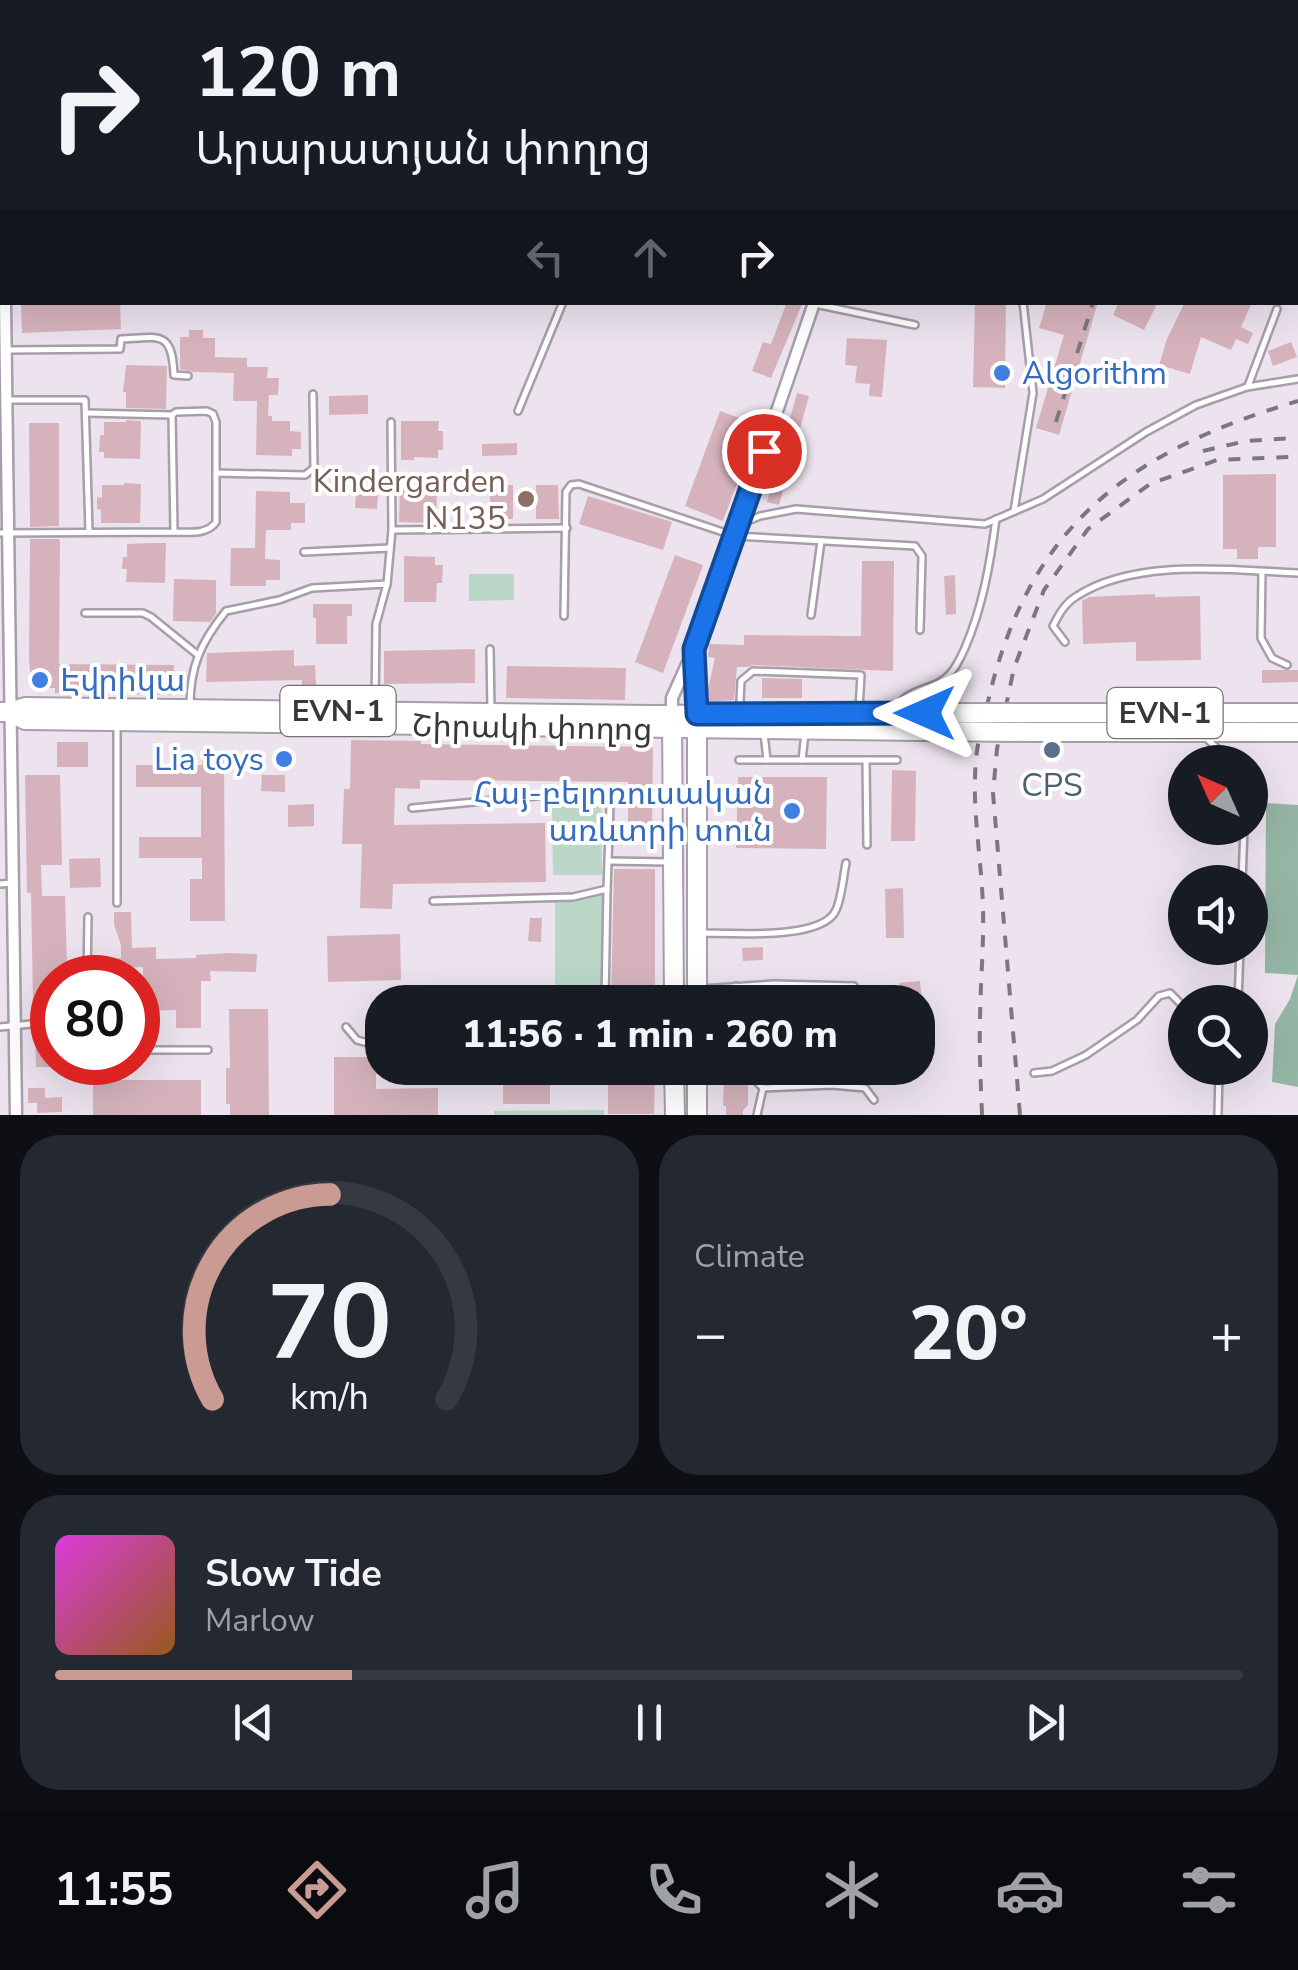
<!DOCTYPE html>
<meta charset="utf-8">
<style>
:root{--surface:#171b24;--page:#242831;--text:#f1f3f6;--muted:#9ea1a6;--line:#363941;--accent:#c99b93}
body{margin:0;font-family:"Nunito Sans","Noto Sans Armenian",sans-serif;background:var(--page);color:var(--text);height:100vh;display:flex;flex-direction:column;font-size:38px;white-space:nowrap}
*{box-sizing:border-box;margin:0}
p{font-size:32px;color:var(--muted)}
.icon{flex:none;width:55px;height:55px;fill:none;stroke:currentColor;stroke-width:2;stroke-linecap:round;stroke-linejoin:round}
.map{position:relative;height:1115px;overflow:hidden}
.sheet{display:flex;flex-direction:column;gap:20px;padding:20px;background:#0d0f14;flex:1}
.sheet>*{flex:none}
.guide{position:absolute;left:0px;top:0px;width:1300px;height:305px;box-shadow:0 10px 40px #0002;background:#171b24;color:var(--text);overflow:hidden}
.needle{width:65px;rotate:315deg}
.controls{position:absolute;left:1168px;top:745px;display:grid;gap:20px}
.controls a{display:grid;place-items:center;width:100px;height:100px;border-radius:50%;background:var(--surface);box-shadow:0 10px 40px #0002;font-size:50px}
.speed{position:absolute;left:30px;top:955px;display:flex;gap:20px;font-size:50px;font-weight:700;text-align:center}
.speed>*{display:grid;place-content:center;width:130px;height:130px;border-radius:50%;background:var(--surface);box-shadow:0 10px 40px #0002;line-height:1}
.speed .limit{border:15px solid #d22;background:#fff;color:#111}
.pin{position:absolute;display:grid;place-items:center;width:85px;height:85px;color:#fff;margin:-42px;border:5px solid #fff;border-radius:50%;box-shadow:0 2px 10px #0007}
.me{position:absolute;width:110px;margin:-55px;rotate:270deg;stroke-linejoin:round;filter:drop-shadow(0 0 8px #0008)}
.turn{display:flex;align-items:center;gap:35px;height:210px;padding:0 30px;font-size:45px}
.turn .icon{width:130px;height:130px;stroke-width:2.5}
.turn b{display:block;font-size:70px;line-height:85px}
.lanes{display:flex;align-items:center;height:95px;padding:0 30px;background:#0003;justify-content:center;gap:50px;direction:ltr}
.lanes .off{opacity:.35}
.big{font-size:75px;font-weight:800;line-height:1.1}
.sheet .card{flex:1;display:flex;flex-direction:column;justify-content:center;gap:15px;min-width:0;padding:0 35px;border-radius:40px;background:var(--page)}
.sheet .dial{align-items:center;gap:0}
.dial svg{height:260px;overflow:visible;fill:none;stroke:var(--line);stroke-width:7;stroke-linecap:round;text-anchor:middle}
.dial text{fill:var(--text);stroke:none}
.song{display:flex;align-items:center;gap:30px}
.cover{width:120px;height:120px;border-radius:15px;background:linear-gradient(135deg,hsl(300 70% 55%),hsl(30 70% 35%))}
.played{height:10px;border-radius:5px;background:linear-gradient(90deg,var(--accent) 25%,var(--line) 25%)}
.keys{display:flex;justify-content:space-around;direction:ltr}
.heat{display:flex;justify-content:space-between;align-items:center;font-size:55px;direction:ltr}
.sheet .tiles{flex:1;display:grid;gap:20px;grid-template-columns:1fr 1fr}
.card:last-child{grid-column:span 2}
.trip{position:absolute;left:365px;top:985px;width:570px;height:100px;border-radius:40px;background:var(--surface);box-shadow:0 10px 40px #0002;font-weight:800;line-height:100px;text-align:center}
.menu{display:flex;height:160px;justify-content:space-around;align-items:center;background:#090b0e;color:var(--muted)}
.menu .icon{width:70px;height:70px}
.menu .active{color:var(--accent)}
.menu b{font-size:45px;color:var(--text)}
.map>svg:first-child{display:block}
.green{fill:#bad7c7}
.forest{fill:#96b6a5}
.building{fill:#d6b3bc}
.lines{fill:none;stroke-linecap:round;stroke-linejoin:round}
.service-casing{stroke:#a69ea8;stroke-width:10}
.minor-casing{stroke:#a69ea8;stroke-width:15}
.primary-casing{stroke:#a69ea8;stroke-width:22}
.trunk-casing{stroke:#a69ea8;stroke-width:22}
.service{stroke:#fff;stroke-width:5}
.minor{stroke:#fff;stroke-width:10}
.primary{stroke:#fff;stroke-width:18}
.trunk{stroke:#fff;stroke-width:18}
.rail{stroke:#7c777e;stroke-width:4;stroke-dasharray:12 12;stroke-linecap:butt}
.trunk-bridge-casing{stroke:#a69ea8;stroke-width:22;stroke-linecap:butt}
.trunk-bridge{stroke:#fff;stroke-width:18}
.route-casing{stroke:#114b97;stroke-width:25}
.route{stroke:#1a73e8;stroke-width:18}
.shop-dot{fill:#3f7fe0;stroke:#fff;stroke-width:4}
.education-dot{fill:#8d6e63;stroke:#fff;stroke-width:4}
.service-dot{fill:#5c6f8a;stroke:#fff;stroke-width:4}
.labels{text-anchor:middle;stroke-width:8;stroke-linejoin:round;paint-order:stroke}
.shield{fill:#fff;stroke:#757376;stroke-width:2.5}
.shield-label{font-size:30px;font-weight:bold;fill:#3a373b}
.shop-label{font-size:32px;fill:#366cbe;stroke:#fff;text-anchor:start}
.education-label{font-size:32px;fill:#785e54;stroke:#fff;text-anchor:end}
.street-label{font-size:32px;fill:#3a373b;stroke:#fff}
.service-label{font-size:32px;fill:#4e5e75;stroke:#fff}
</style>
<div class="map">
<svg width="1298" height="1115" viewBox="0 0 1298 1115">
<rect width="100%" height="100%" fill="#ece3ee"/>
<g class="green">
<path d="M469 574H514V600L469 601Z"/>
<path d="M552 800H601L602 875H553Z"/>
<rect x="555" y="893" width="49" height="109"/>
<path d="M604 1110V1115H494V1111Z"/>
</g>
<path class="forest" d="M1266 803 1298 805V1087L1272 1082 1275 1024 1290 999 1298 975 1265 973Z"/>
<g class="building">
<path d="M120 302 121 329 22 333 21 303Z"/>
<path d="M787 302H803L771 378 752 371 763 342 771 344Z"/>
<path d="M975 302H1006L1005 388 973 387Z"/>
<path d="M1047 302H1098L1059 435 1036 428 1064 335 1039 328Z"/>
<path d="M1119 302H1158L1144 330 1113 315Z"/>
<path d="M1185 302H1252L1241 327 1253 333 1248 344 1236 339 1231 350 1201 337 1190 374 1159 365 1167 339Z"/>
<path d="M189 330H203V338H215V357L247 358V367H268L267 378H279L278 395H269L268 416H272V421H290V431L301 432V449H292V456L256 455 257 401H233L234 373 193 372 180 369V337H189Z"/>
<path d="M847 338 887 340 882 397 869 396 870 384 855 383 857 366 845 365Z"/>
<path d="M1291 342 1297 357 1273 366 1268 351Z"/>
<path d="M126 365 167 366 166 409 126 408V392H123Z"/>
<path d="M797 393 809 396 779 505 767 502Z"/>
<path d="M368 395V414L329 415V396Z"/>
<path d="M720 411 759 425 723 521 685 506Z"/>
<path d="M126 420 141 421 140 459 104 458V452H99L100 435H104V422H126Z"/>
<path d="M401 421H439L438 431H443V450H438V458L414 457V460H401Z"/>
<path d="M29 423H59V526L30 527Z"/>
<path d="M517 443V455L482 456V444Z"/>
<path d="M1276 474V547H1258V559H1237V549H1223V475Z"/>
<path d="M124 483 141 484 140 523H101V510L97 509V497L102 498V485H124Z"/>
<rect x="490" y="485" width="23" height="34"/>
<path d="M536 485H558L559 519H536Z"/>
<path d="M400 486 437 487 436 523 399 522Z"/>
<path d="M256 491 290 492V503H305V523H291V530H266L265 559 280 560V580H266V586H230L231 548H255Z"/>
<path d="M356 494 378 495 377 509 355 508Z"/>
<path d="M588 496 672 522 663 550 579 524Z"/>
<path d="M30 539H59L60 541 59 664 174 665 173 695 55 693V688H34L31 684 29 659Z"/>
<path d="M150 543H166L165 583 126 582 127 569H122L123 557H127V544Z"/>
<path d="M675 555 703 565 663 673 635 662Z"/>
<path d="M404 556 435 557V565H443L442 583H437L436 602H404Z"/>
<path d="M862 561H894L893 671 753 665 748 667H737L734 700 705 702 715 658 708 657 709 644 744 645V635L861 636Z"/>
<path d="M955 575 956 614 946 615 944 576Z"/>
<path d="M174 579 216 580V614L210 622 173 621Z"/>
<path d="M1155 594V597L1200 596 1201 660 1136 661V642L1083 644 1082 601 1089 597Z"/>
<path d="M313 604H352V616H347V644H316V618H313Z"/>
<path d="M475 649V683L384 684V651Z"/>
<path d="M294 650V666L315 665 316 685 302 686V680L206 682 207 653Z"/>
<path d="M507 666 626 668 625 700 506 698Z"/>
<path d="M1262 670H1298V682L1262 683Z"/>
<path d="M762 678 802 679V698H762Z"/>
<path d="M351 740 421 741V744L653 747 652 839 628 838V782L420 780V789L395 788 394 825 545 823 546 882 393 884 392 909 360 908 362 844H342L344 789H350Z"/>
<rect x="57" y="742" width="31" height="25"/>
<path d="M202 760H224L225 921H190V879H202V858H139V837H201V787H136V765H202Z"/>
<path d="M892 770 916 771 915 841H891Z"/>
<path d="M25 775H60L62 865H41L42 896H65L67 968H60V978H52V1004H33L31 893H27Z"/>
<path d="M262 775H285V792L261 791Z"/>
<path d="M738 777H827L826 849 736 848Z"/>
<path d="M314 804V826L288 827V805Z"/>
<path d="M100 858 101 887 70 888 69 859Z"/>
<path d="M614 869H655V1002H611Z"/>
<path d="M903 888 904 938H886L885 889Z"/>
<path d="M114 912H131L132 948 156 947V959L196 958V955L229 953 257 954 256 972 210 971 211 981H201V1028H176V1010L138 1011V987H143V967L100 968V958H121V945L114 925Z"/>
<path d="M530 918H542L541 942 528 941Z"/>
<path d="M400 934 401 980 328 982 327 936Z"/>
<path d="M763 947V960L743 961 742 948Z"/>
<path d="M920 981 922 1002H901L899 983Z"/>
<path d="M803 991 844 992V1002H803Z"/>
<path d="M229 1009H268L269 1115H230V1104H226V1068H230Z"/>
<path d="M52 1028V1067H36L35 1030Z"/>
<path d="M334 1057H376V1089L438 1088V1115H334Z"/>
<rect x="503" y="1068" width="47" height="36"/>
<path d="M608 1068H655L654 1114H608Z"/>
<rect x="93" y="1080" width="108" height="35"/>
<path d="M724 1080H745L748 1082V1105L743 1110V1115H726V1106H723Z"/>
<path d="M28 1088H45V1098L62 1097V1112L37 1113V1103H28Z"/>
</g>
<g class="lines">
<defs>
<g id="service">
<path d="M877 0 879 2"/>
<path d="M53 2V0"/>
<path d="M701 2 709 0"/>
<path d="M924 2 925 0"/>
<path d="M1078 2 1079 0"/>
<path d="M1149 2 1150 0"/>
<path d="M1180 2 1181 0"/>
<path d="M1298 101V100"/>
<path d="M1298 126V127"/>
<path d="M0 138 2 132"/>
<path d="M815 304 915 325"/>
<path d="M8 350 120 349 121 339C160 337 172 330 174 375L188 376"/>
<path d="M1248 386 1277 309"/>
<path d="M5 400H85L89 531"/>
<path d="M518 411 563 302"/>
<path d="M86 413 172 415"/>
<path d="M216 473 305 475 314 468 313 394"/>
<path d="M1014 511 1033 393 1023 302"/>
<path d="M741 524 760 516 796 509 985 524 1043 499 1146 432 1196 405 1247 387 1298 379"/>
<path d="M392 530 567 528"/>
<path d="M0 533 174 532 172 415 176 412 207 411 213 414 216 422V522C207 535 189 532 174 532"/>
<path d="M304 552 390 548"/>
<path d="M1262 572 1261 638 1272 658 1287 665"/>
<path d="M85 613H143L151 617 198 655"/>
<path d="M811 615 821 541"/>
<path d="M564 616 566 492 571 485 579 484 735 536 915 546 922 556 920 630"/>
<path d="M1065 642 1053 626C1059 614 1065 603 1077 596 1135 558 1231 570 1298 573"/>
<path d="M490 649 491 711"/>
<path d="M190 706C190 666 201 642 226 611L279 600 312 588 387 584"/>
<path d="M375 707 376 624 387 584 392 530 391 422"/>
<path d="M897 707C911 686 934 691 949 675 956 668 961 657 965 648 983 606 990 564 996 519"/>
<path d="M742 711 740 701 741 681 753 671 861 675 859 709"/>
<path d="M117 726V903"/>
<path d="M764 733 767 760"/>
<path d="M1205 737 1232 762"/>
<path d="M739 760H897"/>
<path d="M802 760 805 733"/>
<path d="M866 760 867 845"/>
<path d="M1250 780 1254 794 1250 806"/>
<path d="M412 808 546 795H597L605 798 610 805 607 889 573 897 433 901"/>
<path d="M608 861 670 862"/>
<path d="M1242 882 1244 828"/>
<path d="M0 884 12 883"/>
<path d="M699 933C729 933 823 941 836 910 842 897 843 878 846 863"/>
<path d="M87 978 88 917"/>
<path d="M736 986V1002"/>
<path d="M700 989 774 984 854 986 861 1002"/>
<path d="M605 1002 607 889"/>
<path d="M1238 1002 1240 948"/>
<path d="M0 1027 52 1022"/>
<path d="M346 1027 357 1040 382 1047"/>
<path d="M138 1050H208"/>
<path d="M742 1068 763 1088 832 1085 865 1088 874 1100"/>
<path d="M1034 1073 1052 1071 1086 1055 1137 1020 1159 996 1170 993 1181 1004 1185 1015"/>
<path d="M757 1115 763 1088"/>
<path d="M1218 1115 1219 1068"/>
</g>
<g id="minor">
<path d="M5 302 16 1115"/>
<path d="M694 655 697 714"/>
<path d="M672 715V698L694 649 738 525 814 303"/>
</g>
<g id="primary">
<path d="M697 714V1002"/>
<path d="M672 715 674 1002"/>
<path d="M674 1068 675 1115"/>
<path d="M697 1068V1115"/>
</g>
<g id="trunk">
<path d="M0 712H9L25 707 651 715 925 713"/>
<path d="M9 712 25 720 924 731"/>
<path d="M1032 713H1298"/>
<path d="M1031 732H1298"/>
</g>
</defs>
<use href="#service" class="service-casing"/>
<use href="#minor" class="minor-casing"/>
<use href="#primary" class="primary-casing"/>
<use href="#trunk" class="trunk-casing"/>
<use href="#service" class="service"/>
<use href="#minor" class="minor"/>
<use href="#primary" class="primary"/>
<use href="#trunk" class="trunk"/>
<g class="rail">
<path d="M1200 2 1201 0"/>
<path d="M1056 422 1093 302"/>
<path d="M1203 451 1246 441 1294 438"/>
<path d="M982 1115C981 1085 979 1054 980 1024 980 986 984 948 983 910 982 857 970 804 977 751 979 736 984 721 987 706 1027 526 1128 452 1298 401"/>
<path d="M1020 1115 993 793 997 749 1014 668 1044 590 1088 529 1150 484 1217 460 1289 457"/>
</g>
<defs>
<g id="trunk-bridge">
<path d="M925 713H1032"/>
<path d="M924 731 1031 732"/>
</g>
</defs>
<use href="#trunk-bridge" class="trunk-bridge-casing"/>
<use href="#trunk-bridge" class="trunk-bridge"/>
</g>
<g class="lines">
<defs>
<path id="route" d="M764 451 694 649 697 714 925 713"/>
</defs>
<use href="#route" class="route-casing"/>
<use href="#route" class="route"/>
</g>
<g class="shop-dot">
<circle cx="1002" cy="373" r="10"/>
<circle cx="40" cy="680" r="10"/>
<circle cx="284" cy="759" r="10"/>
<circle cx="792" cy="811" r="10"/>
</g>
<circle class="education-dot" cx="526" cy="499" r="10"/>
<circle class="service-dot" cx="1052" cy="750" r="10"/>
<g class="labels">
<g class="shield">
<rect x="280.5" y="686" width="115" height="50" rx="8"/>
<rect x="1107.5" y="688" width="115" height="50" rx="8"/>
</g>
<g class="shield-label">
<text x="338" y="721">EVN-1</text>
<text x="1165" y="723">EVN-1</text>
</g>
<g class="shop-label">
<text x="1022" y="384">Algorithm</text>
<text x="60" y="691">Էվրիկա</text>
<text x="264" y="770" text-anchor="end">Lia toys</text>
<text x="772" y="804" text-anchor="end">Հայ-բելոռուսական<tspan x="772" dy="37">առևտրի տուն</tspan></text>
</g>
<g class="education-label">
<text x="506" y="492">Kindergarden<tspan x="506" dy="37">N135</tspan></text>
</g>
<g class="street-label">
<text transform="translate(532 727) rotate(1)" y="11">Շիրակի փողոց</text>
</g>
<g class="service-label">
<text x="1052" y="796">CPS</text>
</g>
</g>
</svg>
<div class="controls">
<a><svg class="needle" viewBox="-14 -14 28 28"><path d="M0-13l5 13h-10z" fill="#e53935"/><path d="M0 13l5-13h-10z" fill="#9ea1a6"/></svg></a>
<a><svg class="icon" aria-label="sound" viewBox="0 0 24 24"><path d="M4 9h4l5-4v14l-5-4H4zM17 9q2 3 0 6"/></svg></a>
<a><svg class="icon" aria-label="search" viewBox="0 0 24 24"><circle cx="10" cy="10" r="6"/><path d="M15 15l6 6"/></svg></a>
</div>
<div class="speed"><div class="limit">80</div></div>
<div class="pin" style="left:764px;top:451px;background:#d93025"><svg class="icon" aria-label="arrive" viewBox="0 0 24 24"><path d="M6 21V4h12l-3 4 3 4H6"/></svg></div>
<svg class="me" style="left:925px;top:713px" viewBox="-20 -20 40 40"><path d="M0-17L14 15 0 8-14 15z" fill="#1a73e8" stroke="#fff" stroke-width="4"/></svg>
<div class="trip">11:56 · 1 min · 260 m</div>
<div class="guide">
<div class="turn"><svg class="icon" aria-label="right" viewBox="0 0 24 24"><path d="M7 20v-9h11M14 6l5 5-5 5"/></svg><div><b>120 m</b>Արարատյան փողոց</div></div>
<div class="lanes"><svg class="icon off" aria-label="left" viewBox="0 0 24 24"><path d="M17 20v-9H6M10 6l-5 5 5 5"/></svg><svg class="icon off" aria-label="ahead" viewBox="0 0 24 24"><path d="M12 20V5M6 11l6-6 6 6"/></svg><svg class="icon" aria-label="right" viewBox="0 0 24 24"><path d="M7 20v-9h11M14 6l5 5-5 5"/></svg></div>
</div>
</div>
<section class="sheet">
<div class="tiles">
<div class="card dial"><svg viewBox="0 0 100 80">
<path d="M14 69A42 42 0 1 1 86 69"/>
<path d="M14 69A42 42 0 0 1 50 6" stroke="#c99b93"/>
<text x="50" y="56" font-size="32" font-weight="700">70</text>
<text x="50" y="72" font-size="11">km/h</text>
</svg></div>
<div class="card"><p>Climate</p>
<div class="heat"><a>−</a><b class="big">20°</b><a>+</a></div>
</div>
<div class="card">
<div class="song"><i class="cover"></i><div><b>Slow Tide</b><p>Marlow</p></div></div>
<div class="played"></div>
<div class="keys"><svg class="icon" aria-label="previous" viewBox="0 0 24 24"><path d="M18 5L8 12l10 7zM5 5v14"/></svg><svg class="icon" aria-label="pause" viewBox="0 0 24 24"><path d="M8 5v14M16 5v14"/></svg><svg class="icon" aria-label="next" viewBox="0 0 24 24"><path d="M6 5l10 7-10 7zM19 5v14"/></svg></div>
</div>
</div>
</section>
<nav class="menu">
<b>11:55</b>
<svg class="icon active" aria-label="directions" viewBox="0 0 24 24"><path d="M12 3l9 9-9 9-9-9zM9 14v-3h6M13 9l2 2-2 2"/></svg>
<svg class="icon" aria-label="music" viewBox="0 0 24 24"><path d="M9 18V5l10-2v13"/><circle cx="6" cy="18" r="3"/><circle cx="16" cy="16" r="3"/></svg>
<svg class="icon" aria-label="phone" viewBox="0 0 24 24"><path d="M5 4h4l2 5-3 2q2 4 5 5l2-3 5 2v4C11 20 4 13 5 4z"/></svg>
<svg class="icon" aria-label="climate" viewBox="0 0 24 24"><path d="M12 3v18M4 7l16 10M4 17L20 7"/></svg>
<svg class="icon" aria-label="car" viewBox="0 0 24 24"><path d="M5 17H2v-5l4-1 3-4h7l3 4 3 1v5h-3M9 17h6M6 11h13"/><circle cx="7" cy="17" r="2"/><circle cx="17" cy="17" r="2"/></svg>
<svg class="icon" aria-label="filters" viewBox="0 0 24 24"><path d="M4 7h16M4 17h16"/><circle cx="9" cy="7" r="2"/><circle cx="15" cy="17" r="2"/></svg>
</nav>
